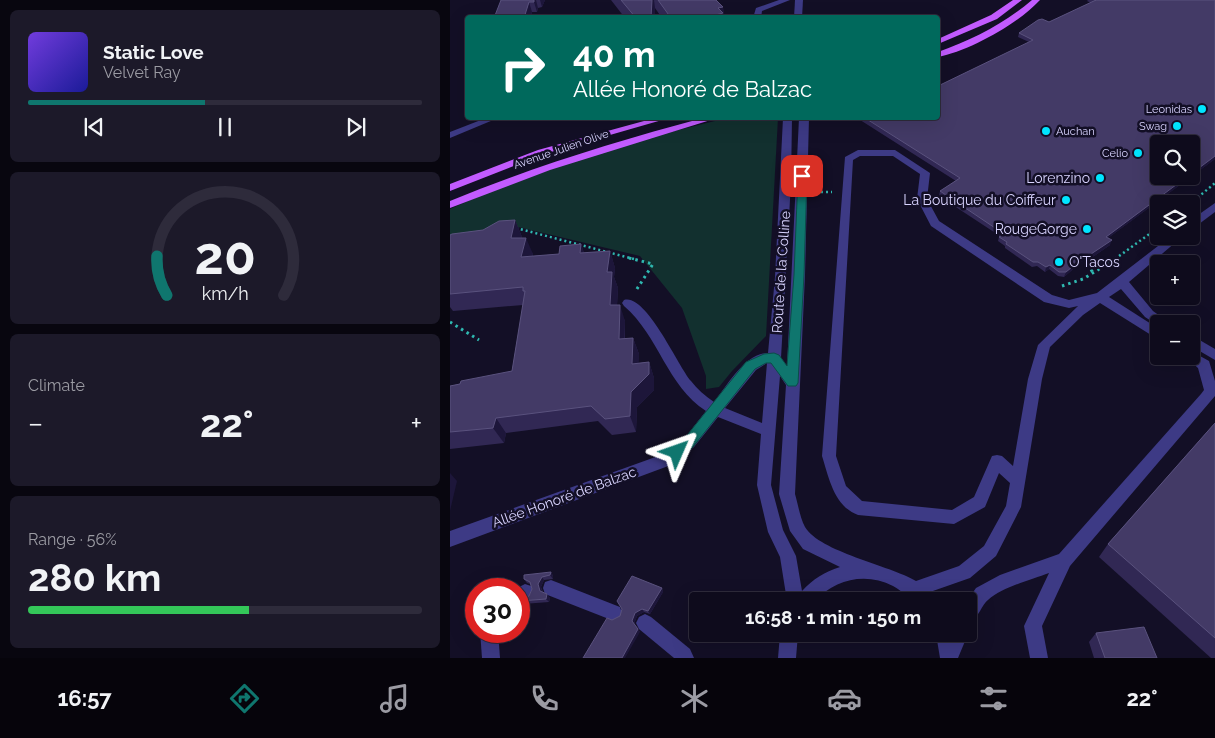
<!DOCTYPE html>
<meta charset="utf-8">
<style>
:root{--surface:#0e0b1c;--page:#1c1929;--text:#f1f3f6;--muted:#9b9ba3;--line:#2e2b3b;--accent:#0f766e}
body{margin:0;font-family:Raleway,sans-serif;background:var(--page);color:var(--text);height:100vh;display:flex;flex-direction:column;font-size:19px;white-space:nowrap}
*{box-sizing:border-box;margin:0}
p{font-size:16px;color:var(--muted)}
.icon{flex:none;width:28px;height:28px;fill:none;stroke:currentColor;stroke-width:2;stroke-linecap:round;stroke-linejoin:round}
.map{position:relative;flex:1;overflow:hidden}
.drawer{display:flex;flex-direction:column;gap:10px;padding:10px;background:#08060f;width:450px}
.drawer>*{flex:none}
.guide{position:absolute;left:15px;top:15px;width:475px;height:105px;border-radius:5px;box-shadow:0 5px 20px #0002,0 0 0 1px var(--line);background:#00695c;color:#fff;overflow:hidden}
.controls{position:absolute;left:700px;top:135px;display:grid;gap:10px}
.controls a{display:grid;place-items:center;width:50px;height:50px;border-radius:5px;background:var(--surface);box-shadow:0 5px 20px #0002,0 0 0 1px var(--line);font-size:25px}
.speed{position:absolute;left:15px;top:578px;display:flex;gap:10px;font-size:25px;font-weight:700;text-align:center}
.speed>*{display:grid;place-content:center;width:65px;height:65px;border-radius:50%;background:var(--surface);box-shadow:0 5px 20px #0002,0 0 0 1px var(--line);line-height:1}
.speed .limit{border:8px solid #d22;background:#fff;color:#111}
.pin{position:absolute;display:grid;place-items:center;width:42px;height:42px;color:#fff;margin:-21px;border-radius:10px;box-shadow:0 2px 8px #0006}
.me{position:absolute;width:55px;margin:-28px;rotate:47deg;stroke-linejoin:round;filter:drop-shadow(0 0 4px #0008)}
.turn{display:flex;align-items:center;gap:18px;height:105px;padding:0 25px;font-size:22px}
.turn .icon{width:65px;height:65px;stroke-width:2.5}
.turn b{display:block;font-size:35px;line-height:42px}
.big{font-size:38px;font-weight:700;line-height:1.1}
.drawer .card{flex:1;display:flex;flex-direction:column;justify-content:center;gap:8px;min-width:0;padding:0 18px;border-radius:8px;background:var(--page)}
.drawer .dial{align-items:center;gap:0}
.dial svg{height:130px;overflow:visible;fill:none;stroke:var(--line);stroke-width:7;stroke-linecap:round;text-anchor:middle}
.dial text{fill:var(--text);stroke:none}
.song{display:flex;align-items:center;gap:15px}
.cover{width:60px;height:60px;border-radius:8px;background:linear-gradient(135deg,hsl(260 70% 55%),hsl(240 70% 35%))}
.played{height:5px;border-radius:2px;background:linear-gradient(90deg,var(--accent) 45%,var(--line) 45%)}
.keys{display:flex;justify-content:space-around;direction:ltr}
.heat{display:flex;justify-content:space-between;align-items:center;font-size:28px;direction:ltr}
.charge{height:8px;border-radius:4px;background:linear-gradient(90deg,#34c759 56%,var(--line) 0)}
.trip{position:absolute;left:239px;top:592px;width:288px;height:50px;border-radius:5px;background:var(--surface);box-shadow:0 5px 20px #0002,0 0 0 1px var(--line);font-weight:700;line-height:50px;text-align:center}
.tabs{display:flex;height:80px;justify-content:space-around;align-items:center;background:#06040b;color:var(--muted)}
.tabs .icon{width:35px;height:35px}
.tabs .on{color:var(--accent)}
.tabs b{font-size:22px;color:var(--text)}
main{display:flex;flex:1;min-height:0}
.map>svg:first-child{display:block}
.green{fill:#12302f}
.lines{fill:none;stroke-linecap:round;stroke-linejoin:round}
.path-far1{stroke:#2fb8b0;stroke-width:2.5;stroke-dasharray:2 3;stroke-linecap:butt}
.path{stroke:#2fb8b0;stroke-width:3;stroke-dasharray:2.5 4;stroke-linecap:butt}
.minor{fill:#3d3a85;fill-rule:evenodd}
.major{fill:#c25bff;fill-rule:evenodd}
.wall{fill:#312854}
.shaded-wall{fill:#1d163a}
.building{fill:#433a66;stroke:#5a527e}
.route{fill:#0f766e;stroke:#0a4d48}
.poi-dot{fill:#00e5ff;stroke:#130f26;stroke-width:2}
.labels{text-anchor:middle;stroke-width:5;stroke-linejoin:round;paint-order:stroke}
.far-poi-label{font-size:11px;fill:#d9d4ff;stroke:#130f26;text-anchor:end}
.far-street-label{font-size:11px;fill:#d9d4ff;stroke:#130f26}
.poi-label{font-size:14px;fill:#d9d4ff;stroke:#130f26;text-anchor:end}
.street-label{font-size:14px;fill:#d9d4ff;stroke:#130f26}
</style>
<main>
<section class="drawer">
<div class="card">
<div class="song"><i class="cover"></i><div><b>Static Love</b><p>Velvet Ray</p></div></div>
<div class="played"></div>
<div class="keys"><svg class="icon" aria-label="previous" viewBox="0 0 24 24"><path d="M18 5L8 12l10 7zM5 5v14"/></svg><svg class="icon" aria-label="pause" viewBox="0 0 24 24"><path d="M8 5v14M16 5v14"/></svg><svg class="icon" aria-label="next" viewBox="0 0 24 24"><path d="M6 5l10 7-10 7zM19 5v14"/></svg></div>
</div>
<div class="card dial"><svg viewBox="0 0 100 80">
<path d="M14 69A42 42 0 1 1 86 69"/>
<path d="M14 69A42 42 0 0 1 8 45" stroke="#0f766e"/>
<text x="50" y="56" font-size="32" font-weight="700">20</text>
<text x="50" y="72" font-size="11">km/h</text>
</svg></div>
<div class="card"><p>Climate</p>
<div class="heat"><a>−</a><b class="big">22°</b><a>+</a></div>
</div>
<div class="card"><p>Range · 56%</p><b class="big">280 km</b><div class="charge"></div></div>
</section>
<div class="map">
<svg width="765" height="658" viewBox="0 0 765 658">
<rect width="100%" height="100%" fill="#130f26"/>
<path class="green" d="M277 118H328L316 336 282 371 269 387 256 389V376L232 308 190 256 68 227 0 246V209L57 184 180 142Z"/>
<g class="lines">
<g class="path-far1">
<path d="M366 192H382"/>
<path d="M740 204 765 183"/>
<path d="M66 228 184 259"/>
<path d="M665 259 709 227"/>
</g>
<g class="path">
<path d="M179 258 203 264 185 292"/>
<path d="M635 258 643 273"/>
<path d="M612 286 633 279 667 258"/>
<path d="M0 322 29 340"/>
</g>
<g class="minor">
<path d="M329 0H340L312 11 311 18H303L306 8Z"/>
<path d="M345 0H353L352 18H344Z"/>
<path d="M36 118H48L0 138V132Z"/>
<path d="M333 118H342L341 182 331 358 337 367 349 118H359L355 275 345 494C348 504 350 518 355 527 370 552 439 565 466 581L509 566 534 546 556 506 560 483 549 473 535 507 504 524 408 515C384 506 379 478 372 456L395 157 408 150H445L480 173 477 199 489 221 602 295 619 300 647 293 721 236H733L679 282 703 311 721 324H709V326L695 317 671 289 659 297 709 329V340L650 303 633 315 600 347 592 379 571 507 546 556 520 578 480 592 485 601C479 601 471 603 466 601 459 599 451 590 443 586 416 572 385 579 365 601H337L330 557 318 532 307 485 311 434 268 417 244 447 221 465 0 547V531L211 455 234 439 256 411C217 386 209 336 174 306L172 303 174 300C196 293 228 366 241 381 247 389 255 396 264 402 277 386 295 353 318 353L325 277ZM410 156H443L470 174 467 199 481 226 594 302 619 308 628 306 588 345 578 379 563 466 552 456 547 455 542 456 524 497 502 510 412 501 396 486 386 456 403 160ZM317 363 312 423 275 408 306 370ZM330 376 336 385 329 494 340 531 353 549 390 567C374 572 363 579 352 591L346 556 333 530 321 485Z"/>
<path d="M765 203V212L741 230V220Z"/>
<path d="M741 335 765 349V360L741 346Z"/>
<path d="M741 351 759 361 765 381V396L620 566 592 626 598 658H580L574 626 599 573C581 580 552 587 538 600 530 607 529 619 518 622L517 601 526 588 550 575 609 554 751 394 754 390 748 368 735 356H741Z"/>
<path d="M101 580 170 607 172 613 170 619 164 621 95 594 93 588 95 582Z"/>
<path d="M75 584 81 586 83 592 81 598 69 604V589H65Z"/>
<path d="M195 614 201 617 240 649 244 658H224L189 629 186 623 189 617Z"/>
<path d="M30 631H48L50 658H32Z"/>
<path d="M330 634H348L346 658H328Z"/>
<path d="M486 634H518L508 658H490Z"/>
</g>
<g class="major">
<path d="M563 0H572L547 19 488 44V39L541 15Z"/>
<path d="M582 0H590C568 24 519 51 488 57V52C522 40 554 24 582 0Z"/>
<path d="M205 118H219L94 154 0 191V184L88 150Z"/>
<path d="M253 118H267L100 170 0 208V201C82 167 167 141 253 118Z"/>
</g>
</g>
<g class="wall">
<path d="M51 0H95L92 7 88 8 87 12H82L81 18H44Z"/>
<path d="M161 0H266L273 7 274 18H212L205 8V18H175Z"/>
<path d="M638 0H765V159L658 238 660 245 640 259 636 258 614 277 608 276 599 269 595 272 587 266 582 267 555 248V246L548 241 549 237 550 236 489 196 490 191 506 181 407 118H488L579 42 568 37 569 33 599 22 641 3 637 1Z"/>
<path d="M65 220 72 237V238L83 254V256L109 254 131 244 134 253 160 251 165 268 164 277 168 288 167 305 175 321V339L183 338 189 354 188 363 199 362 204 378V390L187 407 186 432 162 435 148 421 56 433 54 443 0 449V386L62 371 73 305 3 311 0 307V235L33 230Z"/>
<path d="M765 423V658H761L649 557 658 544Z"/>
<path d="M101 572 103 576V579L94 580 91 587 93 592 100 598 99 602 73 604 70 601 79 596 82 589 80 584 77 583 74 579Z"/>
<path d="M212 588 213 592 200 614 194 612 187 616 184 624 190 632 162 620 170 616Z"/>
<path d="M646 633 707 658H644L639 642Z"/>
</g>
<g class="shaded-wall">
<path d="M84 0H86L88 8 87 12 84 2Z"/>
<path d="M90 0H95L92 7Z"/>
<path d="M202 0H204L205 8V18H201Z"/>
<path d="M79 2 82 12 81 18H74Z"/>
<path d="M273 7 274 18H254L268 8Z"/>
<path d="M765 156V159L654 241 656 237 738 176H741V174Z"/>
<path d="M65 220 72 237 68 255 61 238Z"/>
<path d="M76 238 83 254 79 274 71 257Z"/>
<path d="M662 240 660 245 640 259 641 254Z"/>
<path d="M131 244 137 261 130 253Z"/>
<path d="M160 251 165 268 164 277 168 288 166 322 160 305 157 272Z"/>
<path d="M638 254 636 258 614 277 616 272Z"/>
<path d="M600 265 599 269 595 272 596 267Z"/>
<path d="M170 305 175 321 174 355 169 339Z"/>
<path d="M183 338 189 354 188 380 182 364Z"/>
<path d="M199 362 204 378V390L187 407 186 432 180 416 181 392Z"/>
<path d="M46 418 56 433 54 443 43 428Z"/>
<path d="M0 473 7 481 0 511Z"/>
<path d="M101 572 103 576V579L100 575Z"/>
<path d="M92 577 94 580 91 587 93 595 90 591 88 584Z"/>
<path d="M212 588 213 592 200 614 198 611Z"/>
<path d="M97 594 100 598 99 602 96 599Z"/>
<path d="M192 609 194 612 187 616 184 624 182 621 185 613Z"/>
<path d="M188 629 190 632 175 658H172Z"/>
</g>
<g class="building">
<path d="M51 0H84V2H79L74 18H44Z"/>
<path d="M171 0H202L201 18H186Z"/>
<path d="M208 0H266L273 7 268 8 273 13 254 18H221Z"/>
<path d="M645 0H765V156L741 174V144H709V176H738L656 237 662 240 641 254H638L616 272H609L600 265 596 267 588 262H583L556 244 557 242 549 237 554 234 490 191 510 178 415 118H488V86L583 40 569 33 588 20 592 19 599 22 646 0Z"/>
<path d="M65 220 61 238H76L71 257 109 254 110 246 131 244 130 253 160 251 157 272H162L160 305H170L169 339 183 338 182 364 199 362V374L181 392 180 416 155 419 141 406 46 418 43 428 0 432V386L10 384 11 381 62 371 75 291H73V287L0 294V235L2 234 33 230 49 221Z"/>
<path d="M765 423V638L658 544Z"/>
<path d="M101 572 100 575 92 577 88 584 90 591 97 594 96 599 70 601 79 596 82 589 80 582 74 579V575Z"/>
<path d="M182 576 212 588 198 611 192 609 185 613 182 621 188 629 172 658H133L157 618 162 620 170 616 172 609 167 601Z"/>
<path d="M694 627 707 658H655L646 633Z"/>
</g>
<path class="route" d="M352 174 357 176 354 275 348 383 346 386H338L321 363H316L305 369 243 447C237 452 231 459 223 456L221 452 223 447 234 439 296 362 314 354 324 353 329 355 337 366 344 275 348 176Z"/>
<g class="poi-dot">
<circle cx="752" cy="109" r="5"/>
<circle cx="727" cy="126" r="5"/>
<circle cx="596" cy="131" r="5"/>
<circle cx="688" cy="153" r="5"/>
<circle cx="650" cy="178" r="5"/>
<circle cx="616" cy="200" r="5"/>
<circle cx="637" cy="229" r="5"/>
<circle cx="609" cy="262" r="5"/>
</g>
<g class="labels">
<g class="far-poi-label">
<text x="742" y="113">Leonidas</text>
<text x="717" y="130">Swag</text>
<text x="606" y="135" text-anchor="start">Auchan</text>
<text x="678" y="157">Celio</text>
</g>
<g class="far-street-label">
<text transform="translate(111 149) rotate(-19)" y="4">Avenue Julien Olive</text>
</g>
<g class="poi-label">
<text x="640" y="183">Lorenzino</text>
<text x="606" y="205">La Boutique du Coiffeur</text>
<text x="627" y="234">RougeGorge</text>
<text x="619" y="267" text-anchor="start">O'Tacos</text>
</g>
<g class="street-label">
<text transform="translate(331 272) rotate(-86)" y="5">Route de la Colline</text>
<text transform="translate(114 497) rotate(-20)" y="5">Allée Honoré de Balzac</text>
</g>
</g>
</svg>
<div class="controls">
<a><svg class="icon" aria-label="search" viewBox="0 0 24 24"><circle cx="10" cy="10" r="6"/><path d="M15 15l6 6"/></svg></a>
<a><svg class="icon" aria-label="layers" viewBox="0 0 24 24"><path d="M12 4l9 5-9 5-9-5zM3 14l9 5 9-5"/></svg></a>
<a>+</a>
<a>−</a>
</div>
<div class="speed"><div class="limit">30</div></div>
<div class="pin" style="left:352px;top:176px;background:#d93025"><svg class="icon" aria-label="arrive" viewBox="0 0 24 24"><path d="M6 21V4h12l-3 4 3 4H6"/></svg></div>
<svg class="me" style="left:227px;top:452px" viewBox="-20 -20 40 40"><path d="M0-17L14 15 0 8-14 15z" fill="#0f766e" stroke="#fff" stroke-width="4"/></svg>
<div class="trip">16:58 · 1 min · 150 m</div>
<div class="guide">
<div class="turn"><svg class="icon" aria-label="right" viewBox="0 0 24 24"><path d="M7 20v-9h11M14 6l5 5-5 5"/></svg><div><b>40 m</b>Allée Honoré de Balzac</div></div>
</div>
</div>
</main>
<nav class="tabs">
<b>16:57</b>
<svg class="icon on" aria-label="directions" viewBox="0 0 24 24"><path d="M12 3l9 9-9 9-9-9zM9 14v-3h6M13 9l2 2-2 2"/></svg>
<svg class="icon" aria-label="music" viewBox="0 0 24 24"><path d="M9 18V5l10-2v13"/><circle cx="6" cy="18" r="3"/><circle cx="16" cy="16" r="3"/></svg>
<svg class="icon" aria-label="phone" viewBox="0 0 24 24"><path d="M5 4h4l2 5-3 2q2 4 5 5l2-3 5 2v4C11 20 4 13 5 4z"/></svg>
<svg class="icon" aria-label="climate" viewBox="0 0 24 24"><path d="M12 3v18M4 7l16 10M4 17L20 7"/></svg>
<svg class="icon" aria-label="car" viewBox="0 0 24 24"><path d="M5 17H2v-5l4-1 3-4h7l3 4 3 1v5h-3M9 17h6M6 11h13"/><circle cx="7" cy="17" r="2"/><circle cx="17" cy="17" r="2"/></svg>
<svg class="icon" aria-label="filters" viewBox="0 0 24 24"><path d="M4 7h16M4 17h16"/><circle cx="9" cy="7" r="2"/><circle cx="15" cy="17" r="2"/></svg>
<b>22°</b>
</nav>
